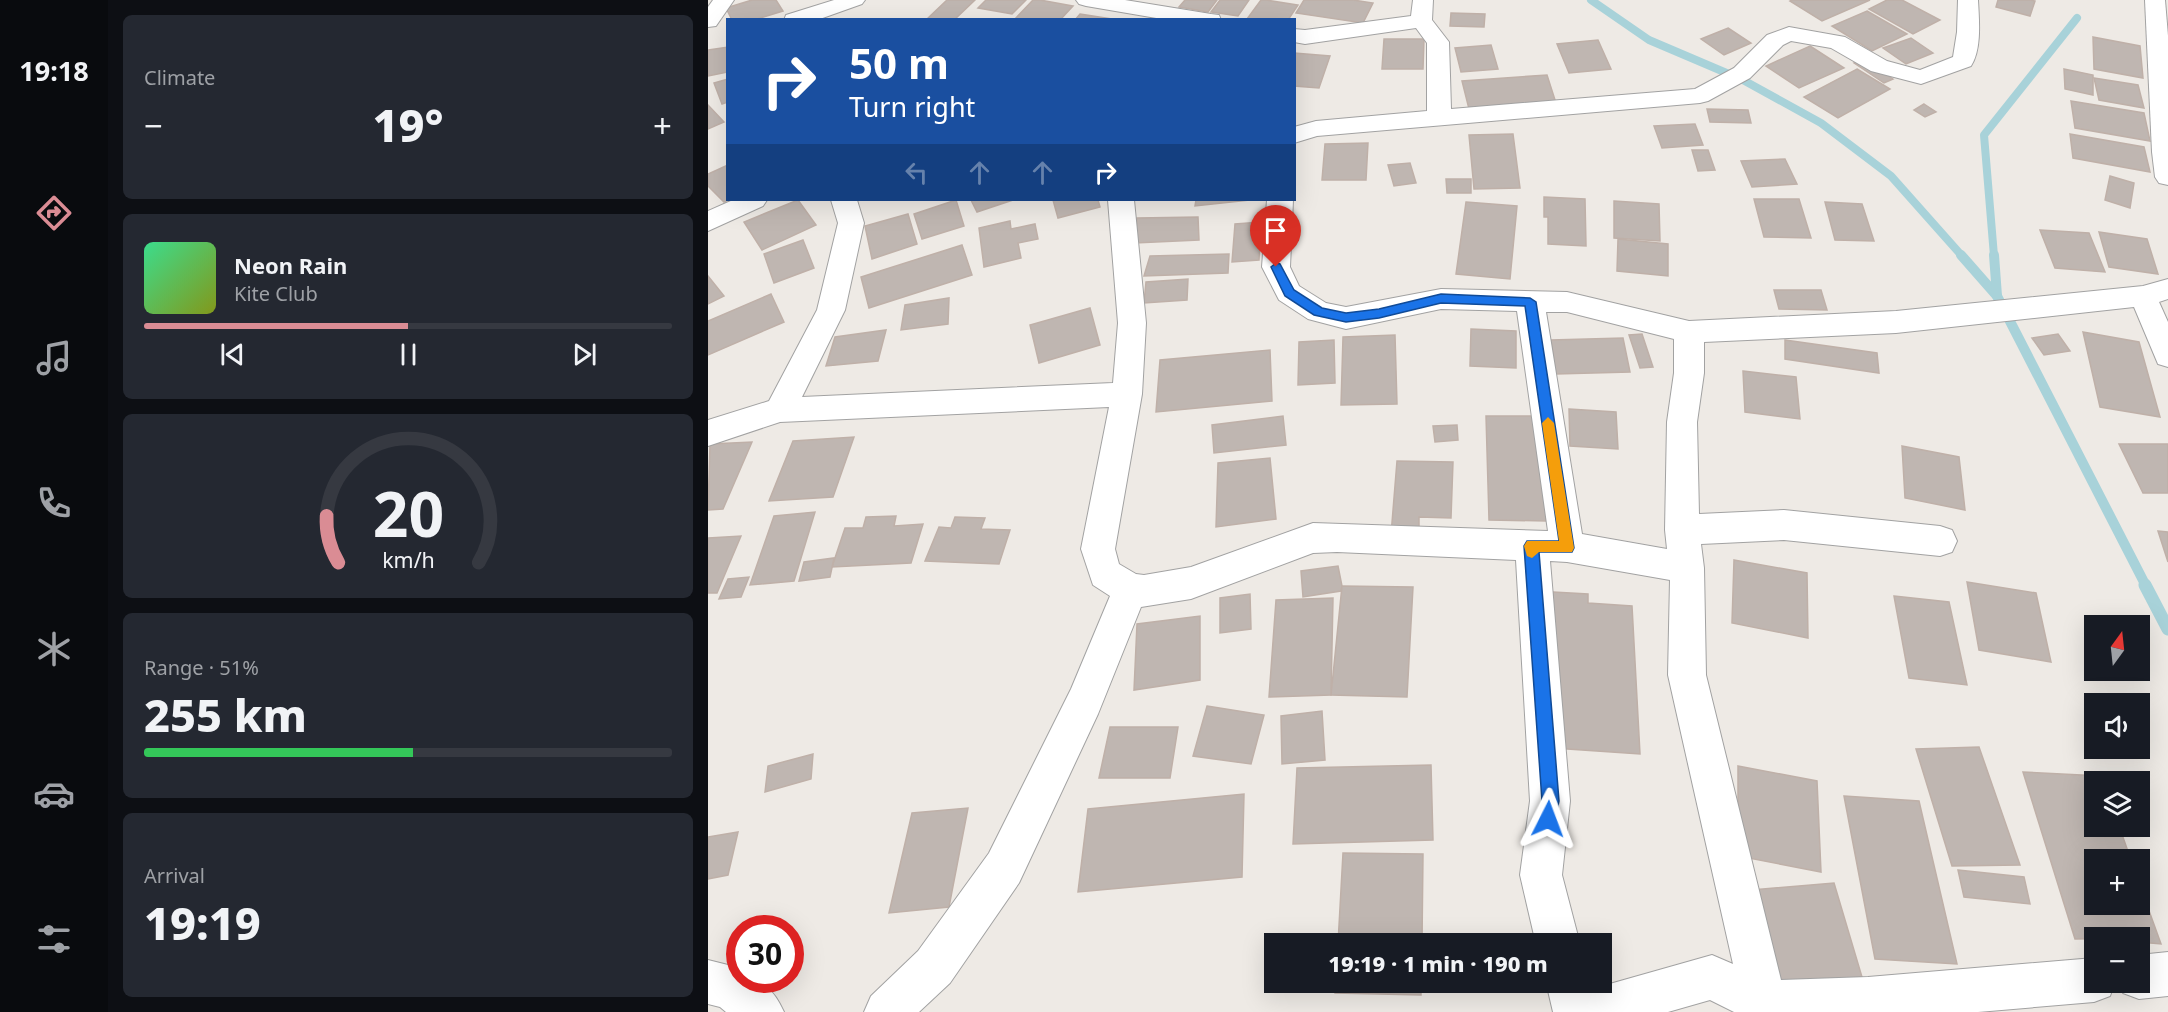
<!DOCTYPE html>
<meta charset="utf-8">
<style>
:root{--surface:#171b24;--page:#242831;--text:#f1f3f6;--muted:#9ea1a6;--line:#363941;--accent:#da8c94}
body{margin:0;font-family:"Noto Sans",sans-serif;background:var(--page);color:var(--text);height:100vh;display:flex;flex-direction:column;font-size:22px;white-space:nowrap}
*{box-sizing:border-box;margin:0}
p{font-size:20px;color:var(--muted)}
.icon{flex:none;width:33px;height:33px;fill:none;stroke:currentColor;stroke-width:2;stroke-linecap:round;stroke-linejoin:round}
.map{position:relative;flex:1;overflow:hidden}
.details{display:flex;flex-direction:column;gap:15px;padding:15px;background:#0d0f14;width:600px}
.details>*{flex:none}
.hud{position:absolute;left:18px;top:18px;width:570px;height:183px;border-radius:0px;box-shadow:0 6px 24px #0002;background:#1a4fa0;color:#fff;overflow:hidden}
.needle{width:39px;rotate:15deg}
.controls{position:absolute;left:1376px;top:615px;display:grid;gap:12px}
.controls a{display:grid;place-items:center;width:66px;height:66px;border-radius:0px;background:var(--surface);box-shadow:0 6px 24px #0002;font-size:30px}
.speed{position:absolute;left:18px;top:915px;display:flex;gap:12px;font-size:30px;font-weight:700;text-align:center}
.speed>*{display:grid;place-content:center;width:78px;height:78px;border-radius:50%;background:var(--surface);box-shadow:0 6px 24px #0002;line-height:1}
.speed .limit{border:9px solid #d22;background:#fff;color:#111}
.pin{position:absolute;display:grid;place-items:center;width:51px;height:51px;color:#fff;margin:-62px -26px;border-radius:50% 50% 50% 0;rotate:-45deg;box-shadow:0 0 6px #0007}
.pin .icon{rotate:45deg}
.me{position:absolute;width:66px;margin:-33px;rotate:3deg;stroke-linejoin:round;filter:drop-shadow(0 0 4px #0008)}
.turn{display:flex;align-items:center;gap:21px;height:126px;padding:0 24px;font-size:27px}
.turn .icon{width:78px;height:78px;stroke-width:2.5}
.turn b{display:block;font-size:42px;line-height:51px}
.lanes{display:flex;align-items:center;height:57px;padding:0 24px;background:#0003;justify-content:center;gap:30px;direction:ltr}
.lanes .off{opacity:.35}
.big{font-size:45px;font-weight:800;line-height:1.1}
.details .widget{flex:1;display:flex;flex-direction:column;justify-content:center;gap:9px;min-width:0;padding:0 21px;border-radius:9px;background:var(--page)}
.details .dial{align-items:center;gap:0}
.dial svg{height:156px;overflow:visible;fill:none;stroke:var(--line);stroke-width:7;stroke-linecap:round;text-anchor:middle}
.dial text{fill:var(--text);stroke:none}
.song{display:flex;align-items:center;gap:18px}
.cover{width:72px;height:72px;border-radius:9px;background:linear-gradient(135deg,hsl(150 70% 55%),hsl(70 70% 35%))}
.played{height:6px;border-radius:3px;background:linear-gradient(90deg,var(--accent) 50%,var(--line) 50%)}
.keys{display:flex;justify-content:space-around;direction:ltr}
.heat{display:flex;justify-content:space-between;align-items:center;font-size:33px;direction:ltr}
.charge{height:9px;border-radius:4px;background:linear-gradient(90deg,#34c759 51%,var(--line) 0)}
.trip{position:absolute;left:556px;top:933px;width:348px;height:60px;border-radius:0px;background:var(--surface);box-shadow:0 6px 24px #0002;font-weight:800;line-height:60px;text-align:center}
main{display:flex;flex:1;min-height:0}
.tab-bar{display:flex;flex-direction:column;width:108px;justify-content:space-around;align-items:center;background:#090b0e;color:var(--muted)}
.tab-bar .icon{width:42px;height:42px}
.tab-bar .on{color:var(--accent)}
.tab-bar b{font-size:27px;color:var(--text)}
.map>svg:first-child{display:block}
.lines{fill:none;stroke-linecap:round;stroke-linejoin:round}
.stream-far2{stroke:#a8d2d9;stroke-width:8}
.stream-far1{stroke:#a8d2d9;stroke-width:10}
.stream{stroke:#a8d2d9;stroke-width:13}
.building{fill:#bfb6b1;stroke:#bfb0a8;stroke-width:1.5}
.minor-casing{stroke:#a2a2a2;stroke-width:2}
.minor{fill:#fff;fill-rule:evenodd}
.route{fill:#1a73e8;stroke:#114b97;stroke-width:1.5}
.slow{fill:#f59e0b}
</style>
<main>
<nav class="tab-bar">
<b>19:18</b>
<svg class="icon on" aria-label="directions" viewBox="0 0 24 24"><path d="M12 3l9 9-9 9-9-9zM9 14v-3h6M13 9l2 2-2 2"/></svg>
<svg class="icon" aria-label="music" viewBox="0 0 24 24"><path d="M9 18V5l10-2v13"/><circle cx="6" cy="18" r="3"/><circle cx="16" cy="16" r="3"/></svg>
<svg class="icon" aria-label="phone" viewBox="0 0 24 24"><path d="M5 4h4l2 5-3 2q2 4 5 5l2-3 5 2v4C11 20 4 13 5 4z"/></svg>
<svg class="icon" aria-label="climate" viewBox="0 0 24 24"><path d="M12 3v18M4 7l16 10M4 17L20 7"/></svg>
<svg class="icon" aria-label="car" viewBox="0 0 24 24"><path d="M5 17H2v-5l4-1 3-4h7l3 4 3 1v5h-3M9 17h6M6 11h13"/><circle cx="7" cy="17" r="2"/><circle cx="17" cy="17" r="2"/></svg>
<svg class="icon" aria-label="filters" viewBox="0 0 24 24"><path d="M4 7h16M4 17h16"/><circle cx="9" cy="7" r="2"/><circle cx="15" cy="17" r="2"/></svg>
</nav>
<section class="details">
<div class="widget"><p>Climate</p>
<div class="heat"><a>−</a><b class="big">19°</b><a>+</a></div>
</div>
<div class="widget">
<div class="song"><i class="cover"></i><div><b>Neon Rain</b><p>Kite Club</p></div></div>
<div class="played"></div>
<div class="keys"><svg class="icon" aria-label="previous" viewBox="0 0 24 24"><path d="M18 5L8 12l10 7zM5 5v14"/></svg><svg class="icon" aria-label="pause" viewBox="0 0 24 24"><path d="M8 5v14M16 5v14"/></svg><svg class="icon" aria-label="next" viewBox="0 0 24 24"><path d="M6 5l10 7-10 7zM19 5v14"/></svg></div>
</div>
<div class="widget dial"><svg viewBox="0 0 100 80">
<path d="M14 69A42 42 0 1 1 86 69"/>
<path d="M14 69A42 42 0 0 1 8 45" stroke="#da8c94"/>
<text x="50" y="56" font-size="32" font-weight="700">20</text>
<text x="50" y="72" font-size="11">km/h</text>
</svg></div>
<div class="widget"><p>Range · 51%</p><b class="big">255 km</b><div class="charge"></div></div>
<div class="widget"><p>Arrival</p><b class="big">19:19</b></div>
</section>
<div class="map">
<svg width="1460" height="1012" viewBox="0 0 1460 1012">
<rect width="100%" height="100%" fill="#eeeae5"/>
<g class="lines">
<g class="stream-far2">
<path d="M883 0 941 40 1035 80 1113 123 1183 176 1254 256"/>
<path d="M1286 256 1276 135 1369 18"/>
</g>
<g class="stream-far1">
<path d="M1253 255 1289 296"/>
<path d="M1286 255 1289 296 1438 586"/>
</g>
<path class="stream" d="M1437 585 1460 629"/>
</g>
<g class="building">
<path d="M44 0H68L75 11 46 20H24L18 8Z"/>
<path d="M239 0H267L246 20H218Z"/>
<path d="M278 0H318L304 14 270 8Z"/>
<path d="M325 0H332L365 6 352 20H306Z"/>
<path d="M477 0H509L500 12 471 7Z"/>
<path d="M512 0H541L530 16 503 12Z"/>
<path d="M553 0H558L590 5 580 20 539 19Z"/>
<path d="M596 0H645L665 3 655 23 588 13Z"/>
<path d="M1084 0H1162L1114 21 1082 1Z"/>
<path d="M1179 0H1194L1232 20 1205 34 1161 9Z"/>
<path d="M1290 0H1322L1327 1 1322 16 1288 7Z"/>
<path d="M1159 11 1199 34 1164 51 1124 26Z"/>
<path d="M743 13 777 14 776 27 742 26Z"/>
<path d="M372 14 404 19 367 20Z"/>
<path d="M1020 28 1043 43 1016 55 993 39Z"/>
<path d="M1385 37 1432 46 1435 78 1386 69Z"/>
<path d="M1203 38 1225 53 1198 64 1175 48Z"/>
<path d="M676 39H716L715 69H674Z"/>
<path d="M890 40 903 69 861 73 849 44Z"/>
<path d="M783 45 790 69 753 72 747 48Z"/>
<path d="M1102 46 1136 68 1091 88 1058 66Z"/>
<path d="M20 47V72L0 76V50Z"/>
<path d="M586 53 622 56 611 88 586 86Z"/>
<path d="M1155 59 1185 79 1176 83 1146 63Z"/>
<path d="M1149 69 1182 89 1130 118 1096 97Z"/>
<path d="M1356 69 1385 75V95L1357 89Z"/>
<path d="M839 75 848 103 761 109 754 81Z"/>
<path d="M1386 78 1430 85 1436 108 1391 100Z"/>
<path d="M20 79V102L14 104 6 83Z"/>
<path d="M1363 101 1436 113 1442 141 1367 128Z"/>
<path d="M1216 104 1228 112 1217 117 1206 110Z"/>
<path d="M0 105 16 122 0 129Z"/>
<path d="M999 109 1040 110 1043 123 1002 122Z"/>
<path d="M987 124 995 145 954 148 946 126Z"/>
<path d="M805 134 812 188 766 189 761 135Z"/>
<path d="M1362 134 1436 147 1442 172 1365 158Z"/>
<path d="M660 143 658 180H614L617 144Z"/>
<path d="M984 150H1000L1007 170 990 171Z"/>
<path d="M1077 159 1089 184 1044 187 1033 161Z"/>
<path d="M702 163 708 183 686 186 680 165Z"/>
<path d="M20 165V200L16 202 0 186V174Z"/>
<path d="M1402 176 1426 183 1422 208 1397 200Z"/>
<path d="M738 179H763V193H739Z"/>
<path d="M836 197 877 199 878 246 840 244V217H836Z"/>
<path d="M1046 199H1091L1103 238 1056 237Z"/>
<path d="M90 200 108 225 54 250 36 222Z"/>
<path d="M248 200 256 226 214 239 206 214Z"/>
<path d="M263 200H305L269 212Z"/>
<path d="M345 200H390L392 207 350 218Z"/>
<path d="M488 200H542L487 206Z"/>
<path d="M906 201 951 204 952 241 906 238Z"/>
<path d="M758 202 809 206 802 279 748 274Z"/>
<path d="M1117 202 1154 204 1166 241 1127 240Z"/>
<path d="M200 214 209 244 164 259 157 226Z"/>
<path d="M490 217 491 240 427 243 429 218Z"/>
<path d="M302 221 303 229 327 224 330 239 310 243 313 258 276 267 271 228Z"/>
<path d="M553 222 551 260 524 262 527 224Z"/>
<path d="M1332 230 1381 233 1397 272 1347 268Z"/>
<path d="M1391 232 1439 239 1450 274 1401 267Z"/>
<path d="M910 239 960 244V276L909 271Z"/>
<path d="M95 240 106 268 66 283 56 254Z"/>
<path d="M254 245 264 275 161 308 153 277Z"/>
<path d="M521 254 520 273 436 276 442 256Z"/>
<path d="M0 276 16 296 0 304Z"/>
<path d="M480 279 479 300 436 303 438 282Z"/>
<path d="M1066 290H1113L1119 310 1071 309Z"/>
<path d="M63 294 76 322 0 355V321Z"/>
<path d="M241 298 240 324 193 330 197 305Z"/>
<path d="M382 308 392 345 331 363 322 325Z"/>
<path d="M763 329 808 331V368L762 366Z"/>
<path d="M178 330 170 361 118 366 127 337Z"/>
<path d="M1375 332 1431 342 1452 417 1392 407Z"/>
<path d="M934 334 945 367 932 368 921 335Z"/>
<path d="M1350 334 1362 351 1336 355 1324 338Z"/>
<path d="M687 335 689 404 633 405 635 337Z"/>
<path d="M915 338 922 372 848 374 843 340Z"/>
<path d="M626 340 627 383 590 385 591 342Z"/>
<path d="M1077 340 1169 353 1171 373 1077 359Z"/>
<path d="M562 350 564 401 448 412 452 360Z"/>
<path d="M1035 371 1088 377 1092 419 1037 412Z"/>
<path d="M861 409 908 412 910 449 862 446Z"/>
<path d="M575 416 578 445 506 453 504 425Z"/>
<path d="M778 416H831L838 521 781 520Z"/>
<path d="M749 425 750 440 727 442 725 426Z"/>
<path d="M146 437 125 497 61 501 85 441Z"/>
<path d="M44 442 15 509 0 510 2 444Z"/>
<path d="M1411 444H1460V493H1435Z"/>
<path d="M1194 446 1251 457 1257 510 1197 498Z"/>
<path d="M562 458 568 519 508 527 510 463Z"/>
<path d="M689 461 745 462 743 518 711 517V536L683 535Z"/>
<path d="M107 512 86 581 42 585 66 516Z"/>
<path d="M188 516 186 526 215 524 203 563 124 567 137 528H155L158 517Z"/>
<path d="M247 517 277 518 273 529 302 530 291 564 217 561 231 527 243 528Z"/>
<path d="M1450 531 1460 532V562Z"/>
<path d="M33 536 9 593H0V538Z"/>
<path d="M126 558 122 577 91 581 96 562Z"/>
<path d="M1026 560 1099 573 1100 638 1024 623Z"/>
<path d="M630 566 634 586 633 591 595 597 593 571Z"/>
<path d="M41 577 33 597 11 599 20 579Z"/>
<path d="M1259 582 1328 593 1343 662 1271 650Z"/>
<path d="M634 586 705 587 699 697 623 695Z"/>
<path d="M845 592 880 594V603L924 606 932 754 845 748Z"/>
<path d="M542 594 543 629 512 633V598Z"/>
<path d="M1186 596 1241 602 1259 685 1201 678Z"/>
<path d="M625 598 623 695 561 697 568 600Z"/>
<path d="M492 616V680L426 690 429 624Z"/>
<path d="M499 706 556 715 543 764 485 756Z"/>
<path d="M614 711 617 760 574 764 573 716Z"/>
<path d="M402 727H470L462 778H391Z"/>
<path d="M1271 747 1312 865 1244 866 1208 749Z"/>
<path d="M105 754 103 779 57 792 60 766Z"/>
<path d="M723 765 725 840 585 844 589 768Z"/>
<path d="M1030 766 1109 781 1113 872 1030 856Z"/>
<path d="M1315 772 1393 776 1395 782H1386V826H1411L1423 860H1386V904H1431V883L1453 944 1431 942V938L1367 939Z"/>
<path d="M536 794 534 877 370 892 380 809Z"/>
<path d="M1136 796 1211 801 1249 964 1167 959Z"/>
<path d="M260 808 241 907 181 913 204 813Z"/>
<path d="M30 832 20 875 0 879V837Z"/>
<path d="M635 853 715 854 714 944H630Z"/>
<path d="M1250 870 1316 877 1322 904 1256 897Z"/>
<path d="M1126 883 1154 977 1067 985 1044 890Z"/>
<path d="M627 982H713V995L627 993Z"/>
</g>
<g class="lines">
<defs>
<g id="minor">
<path d="M5 0H26L8 26 0 27V7Z"/>
<path d="M126 0H157L154 4 109 20H76L78 15Z"/>
<path d="M368 0H417L503 14 511 15 513 20H460L378 6 371 4Z"/>
<path d="M705 0H725L724 20 741 42 743 109 987 89 1026 68 1059 35 1081 27 1137 37 1179 61 1212 70 1245 57 1249 32 1250 0H1270C1271 20 1274 49 1263 66L1213 84 1163 71 1123 48 1083 41 1075 45 1042 78 1000 101 992 103 609 136 586 143V127L608 121 719 111V43L708 28 597 44 586 42V29L597 30 703 16Z"/>
<path d="M1437 0H1457L1460 36V185L1451 183 1447 177 1444 152Z"/>
<path d="M25 200H59L55 206 0 231V211Z"/>
<path d="M123 200H149L156 223 137 310 94 397 405 383 410 323 400 200H426L438 323 434 394 407 549 411 564 428 574 436 575 483 567 605 523 840 531 809 311 733 309 638 329 600 319 571 300 554 267 559 200H585L582 267 591 286 618 303 638 307 733 289 859 292 981 321 1188 311 1435 286 1460 279V299L1451 302 1460 322V367L1450 364 1426 307 1188 333 996 342V373L989 422 991 514 1076 510 1232 526 1244 530 1249 541 1244 552 1232 556 1076 540 993 544 996 568 998 675 1073 980 1160 977 1386 958V982H1407L1402 996 1386 1002 1270 1012H1026L1002 1000 960 1012H845L838 982H882L884 989 1004 955 1025 964 960 675 962 580 859 562 842 561 862 801 854 875 872 944H828L812 875 822 801 808 560 629 552 605 553 483 599 433 607 390 714 311 883 242 983 211 1012H156L163 996 210 951 281 853 363 689 402 596 385 585 373 549 401 407 72 422 0 446V420L61 401 109 310 130 223ZM838 312H859L966 339V373L959 422 957 530 959 549 874 534Z"/>
<path d="M1460 952V996L1431 999 1415 993 1411 982H1431V955Z"/>
<path d="M0 960 32 968V980C56 980 66 990 76 1012H18L12 1007 0 1004Z"/>
</g>
</defs>
<use href="#minor" class="minor-casing"/>
<use href="#minor" class="minor"/>
</g>
<path class="route" d="M568 263 572 264 586 290 614 308 638 313 671 309 733 294 822 298 828 302 866 548 864 552H831L851 801 846 825 840 828 834 825 832 819 834 801 816 546 819 541H851L817 306 733 303 671 318 638 322 606 315 577 296 563 267Z"/>
<path class="slow" d="M840 417 846 423 866 548 864 552H831L824 558 819 556 816 546 819 541H851L834 423Z"/>
</svg>
<div class="controls">
<a><svg class="needle" viewBox="-14 -14 28 28"><path d="M0-13l5 13h-10z" fill="#e53935"/><path d="M0 13l5-13h-10z" fill="#9ea1a6"/></svg></a>
<a><svg class="icon" aria-label="sound" viewBox="0 0 24 24"><path d="M4 9h4l5-4v14l-5-4H4zM17 9q2 3 0 6"/></svg></a>
<a><svg class="icon" aria-label="layers" viewBox="0 0 24 24"><path d="M12 4l9 5-9 5-9-5zM3 14l9 5 9-5"/></svg></a>
<a>+</a>
<a>−</a>
</div>
<div class="speed"><div class="limit">30</div></div>
<div class="pin" style="left:568px;top:267px;background:#d93025"><svg class="icon" aria-label="arrive" viewBox="0 0 24 24"><path d="M6 21V4h12l-3 4 3 4H6"/></svg></div>
<svg class="me" style="left:840px;top:819px" viewBox="-20 -20 40 40"><path d="M0-17L14 15 0 8-14 15z" fill="#1a73e8" stroke="#fff" stroke-width="4"/></svg>
<div class="trip">19:19 · 1 min · 190 m</div>
<div class="hud">
<div class="turn"><svg class="icon" aria-label="right" viewBox="0 0 24 24"><path d="M7 20v-9h11M14 6l5 5-5 5"/></svg><div><b>50 m</b>Turn right</div></div>
<div class="lanes"><svg class="icon off" aria-label="left" viewBox="0 0 24 24"><path d="M17 20v-9H6M10 6l-5 5 5 5"/></svg><svg class="icon off" aria-label="ahead" viewBox="0 0 24 24"><path d="M12 20V5M6 11l6-6 6 6"/></svg><svg class="icon off" aria-label="ahead" viewBox="0 0 24 24"><path d="M12 20V5M6 11l6-6 6 6"/></svg><svg class="icon" aria-label="right" viewBox="0 0 24 24"><path d="M7 20v-9h11M14 6l5 5-5 5"/></svg></div>
</div>
</div>
</main>
